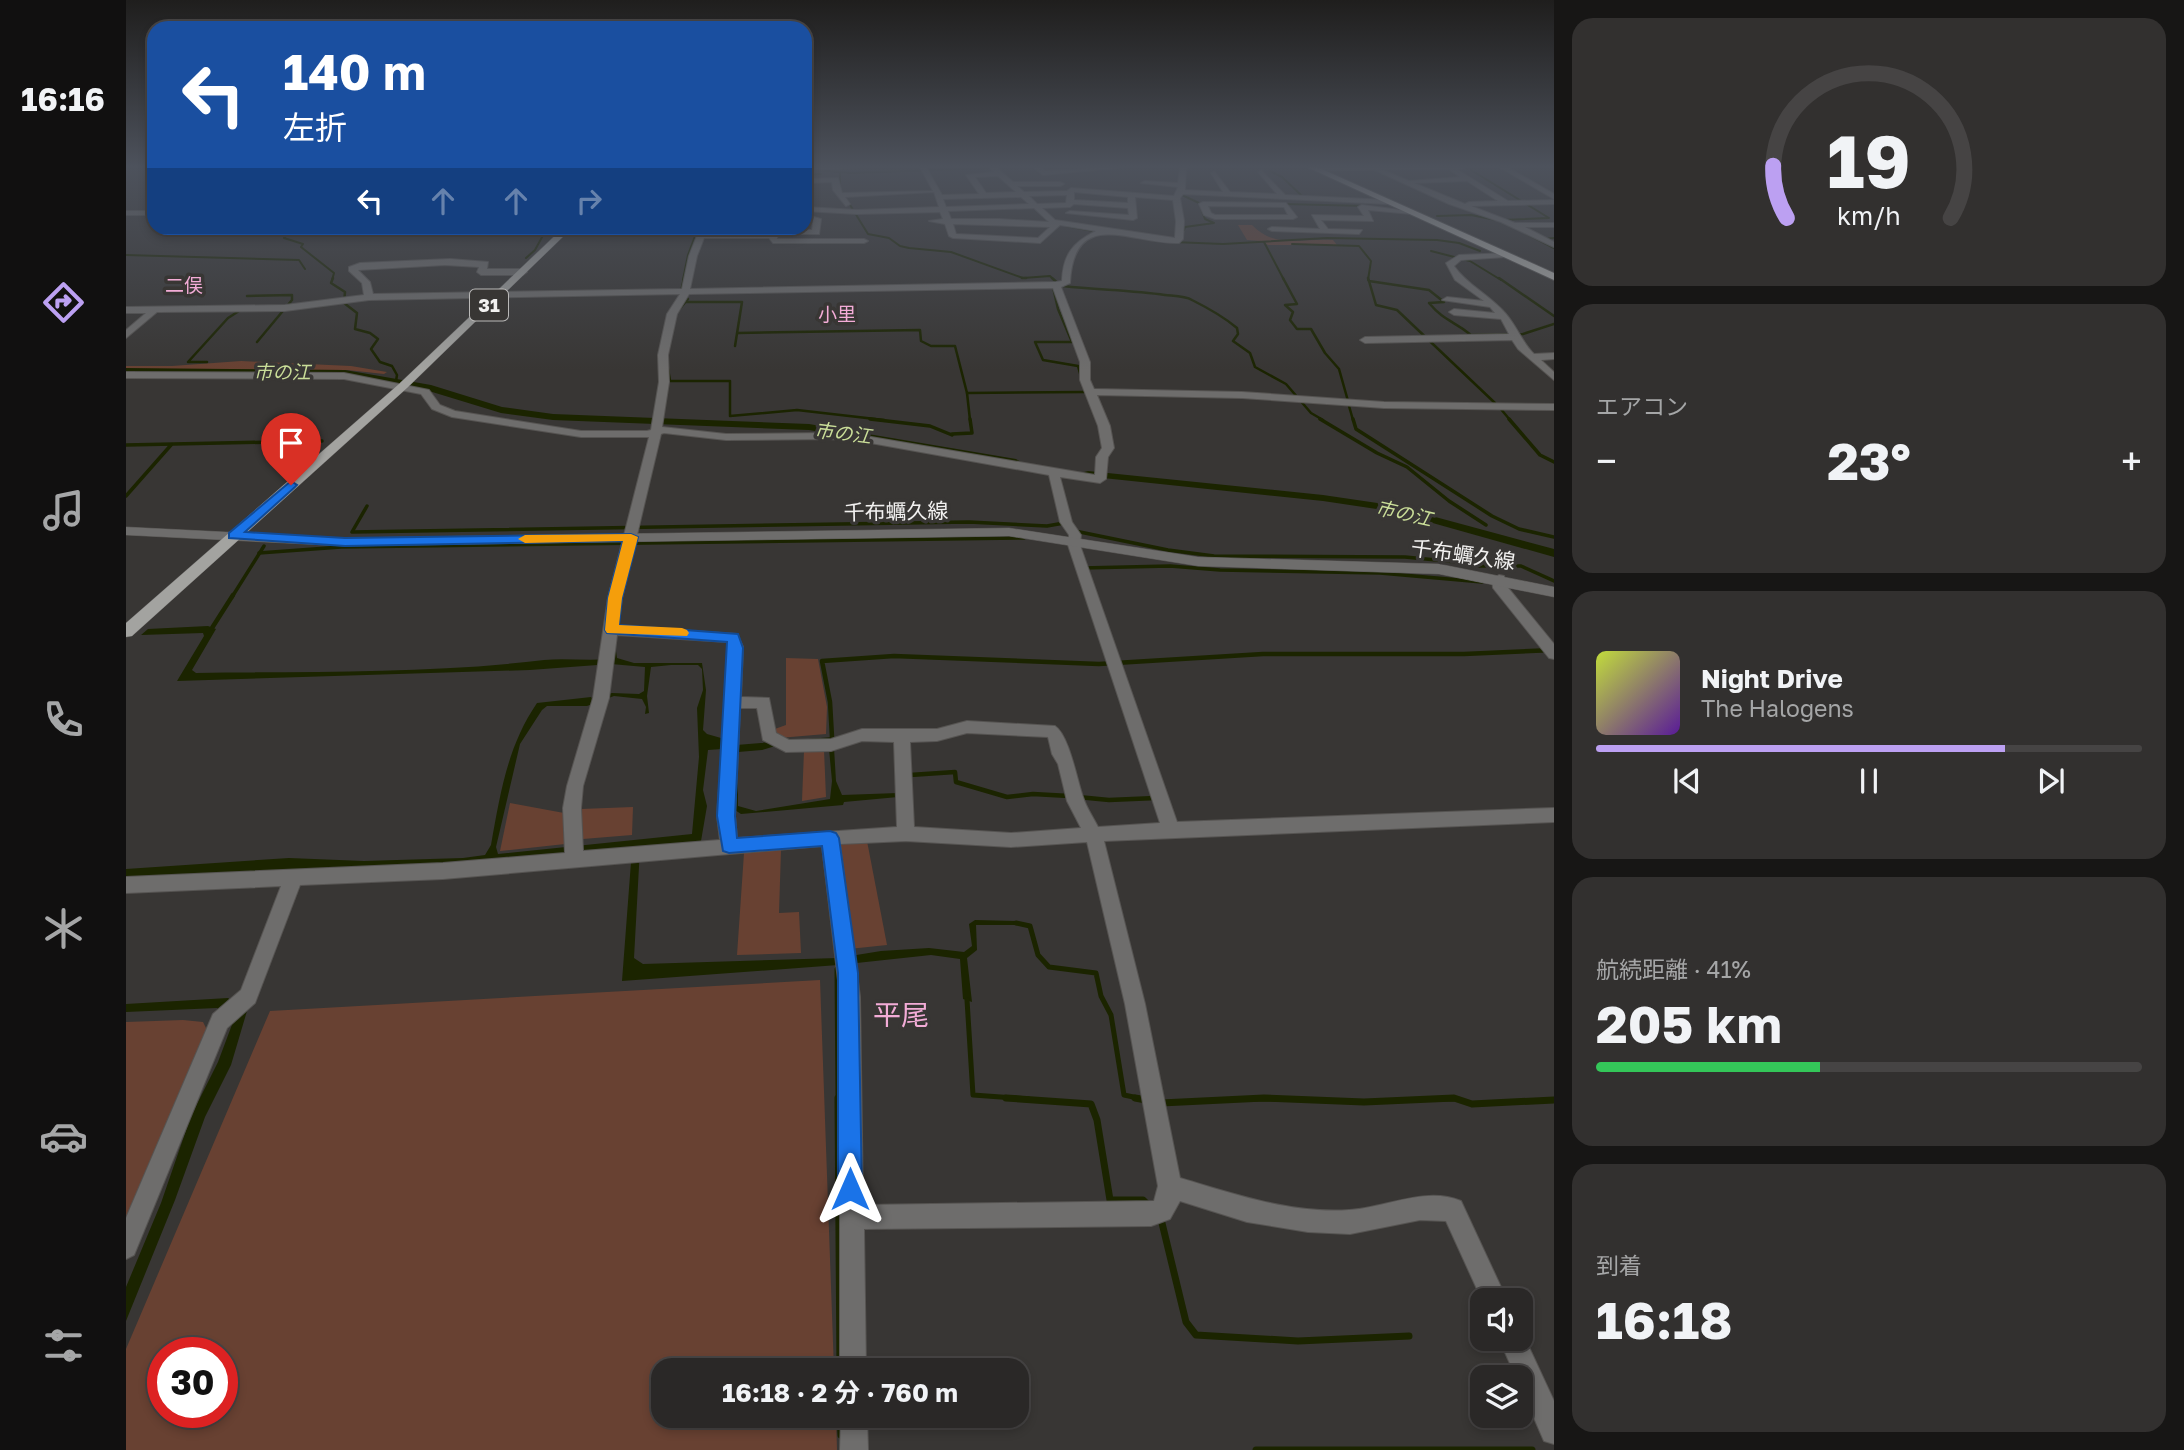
<!DOCTYPE html>
<html lang="ja">
<meta charset="utf-8">
<style>
:root{--surface:#2a2827;--page:#32302f;--text:#f1f3f6;--muted:#a5a6a7;--line:#464444;--accent:#bca0f2}
body{margin:0;font-family:"Golos Text","Noto Sans JP",sans-serif;background:var(--page);color:var(--text);height:100vh;display:flex;flex-direction:column;font-size:26px;white-space:nowrap}
*{box-sizing:border-box;margin:0}
p{font-size:23px;color:var(--muted)}
.icon{flex:none;width:38px;height:38px;fill:none;stroke:currentColor;stroke-width:2;stroke-linecap:round;stroke-linejoin:round}
.map{position:relative;flex:1;overflow:hidden}
.drawer{display:flex;flex-direction:column;gap:18px;padding:18px;background:#171615;width:630px}
.drawer>*{flex:none}
.top-card{position:absolute;left:21px;top:21px;width:665px;height:214px;border-radius:21px;box-shadow:0 4px 10px #0003,0 0 0 2px var(--line);background:#1a4fa0;color:#fff;overflow:hidden}
.tools{position:absolute;left:1344px;top:1288px;display:grid;gap:14px}
.tools a{display:grid;place-items:center;width:63px;height:63px;border-radius:14px;background:var(--surface);box-shadow:0 4px 10px #0003,0 0 0 2px var(--line);font-size:35px}
.speed{position:absolute;left:21px;top:1337px;display:flex;gap:14px;font-size:35px;font-weight:700;text-align:center}
.speed>*{display:grid;place-content:center;width:91px;height:91px;border-radius:50%;background:var(--surface);box-shadow:0 4px 10px #0003,0 0 0 2px var(--line);line-height:1}
.speed .limit{border:10px solid #d22;background:#fff;color:#111}
.pin{position:absolute;display:grid;place-items:center;width:60px;height:60px;color:#fff;margin:-72px -30px;border-radius:50% 50% 50% 0;rotate:-45deg;box-shadow:0 0 7px #0007}
.pin .icon{rotate:45deg}
.me{position:absolute;width:77px;margin:-38px;rotate:0deg;stroke-linejoin:round;filter:drop-shadow(0 0 5px #0008)}
.turn{display:flex;align-items:center;gap:24px;height:147px;padding:0 21px;font-size:32px}
.turn .icon{width:91px;height:91px;stroke-width:2.5}
.turn b{display:block;font-size:49px;line-height:60px}
.lanes{display:flex;align-items:center;height:66px;padding:0 21px;background:#0003;justify-content:center;gap:35px;direction:ltr}
.lanes .off{opacity:.35}
.big{font-size:52px;font-weight:700;line-height:1.1}
.drawer .widget{flex:1;display:flex;flex-direction:column;justify-content:center;gap:10px;min-width:0;padding:0 24px;border-radius:21px;background:var(--page)}
.drawer .dial{align-items:center;gap:0}
.dial svg{height:182px;overflow:visible;fill:none;stroke:var(--line);stroke-width:7;stroke-linecap:round;text-anchor:middle}
.dial text{fill:var(--text);stroke:none}
.song{display:flex;align-items:center;gap:21px}
.cover{width:84px;height:84px;border-radius:10px;background:linear-gradient(135deg,hsl(70 70% 55%),hsl(270 70% 35%))}
.played{height:7px;border-radius:4px;background:linear-gradient(90deg,var(--accent) 75%,var(--line) 75%)}
.keys{display:flex;justify-content:space-around;direction:ltr}
.heat{display:flex;justify-content:space-between;align-items:center;font-size:38px;direction:ltr}
.charge{height:10px;border-radius:5px;background:linear-gradient(90deg,#34c759 41%,var(--line) 0)}
.trip{position:absolute;left:525px;top:1358px;width:378px;height:70px;border-radius:21px;background:var(--surface);box-shadow:0 4px 10px #0003,0 0 0 2px var(--line);font-weight:700;line-height:70px;text-align:center}
main{display:flex;flex:1;min-height:0}
.menu{display:flex;flex-direction:column;width:126px;justify-content:space-around;align-items:center;background:#111010;color:var(--muted)}
.menu .icon{width:49px;height:49px}
.menu .on{color:var(--accent)}
.menu b{font-size:32px;color:var(--text)}
.map>svg:first-child{display:block}
.green{fill:#684132;fill-rule:evenodd}
.water{fill:#1b2400;fill-rule:evenodd}
.lines{fill:none;stroke-linecap:round;stroke-linejoin:round}
.stream-far5{stroke:#1b2400;stroke-width:2}
.stream-far4{stroke:#1b2400;stroke-width:2.5}
.stream-far3{stroke:#1b2400;stroke-width:3.5}
.stream-far2{stroke:#1b2400;stroke-width:4.5}
.stream-far1{stroke:#1b2400;stroke-width:5}
.stream{stroke:#1b2400;stroke-width:7}
.canal{fill:#1b2400;fill-rule:evenodd}
.minor-casing{stroke:#565452;stroke-width:2}
.tertiary-casing{stroke:#565452;stroke-width:1}
.primary-casing{stroke:#565452;stroke-width:1}
.trunk-casing{stroke:#565452;stroke-width:2}
.minor{fill:#6e6d6c;fill-rule:evenodd}
.tertiary{fill:#6e6d6c;fill-rule:evenodd}
.primary{fill:#a3a3a0;fill-rule:evenodd}
.trunk{fill:#aeaeaa;fill-rule:evenodd}
.route{fill:#1a73e8;stroke:#114b97;stroke-width:2}
.slow{fill:#f59e0b}
.labels{text-anchor:middle;stroke-width:7;stroke-linejoin:round;paint-order:stroke}
.far-neighbourhood-label{font-size:19px;fill:#f3acd7;stroke:#383634}
.shield{fill:#383634;stroke:#bab9b8;stroke-width:2}
.shield-label{font-size:19px;font-weight:bold;fill:#f2f1f0}
.far-water-label{font-size:19px;font-style:italic;fill:#c9dd98;stroke:#383634}
.street-label{font-size:21px;fill:#f2f1f0;stroke:#383634}
.near-neighbourhood-label{font-size:28px;fill:#f3acd7;stroke:#383634}
</style>
<main>
<nav class="menu">
<b>16:16</b>
<svg class="icon on" aria-label="directions" viewBox="0 0 24 24"><path d="M12 3l9 9-9 9-9-9zM9 14v-3h6M13 9l2 2-2 2"/></svg>
<svg class="icon" aria-label="music" viewBox="0 0 24 24"><path d="M9 18V5l10-2v13"/><circle cx="6" cy="18" r="3"/><circle cx="16" cy="16" r="3"/></svg>
<svg class="icon" aria-label="phone" viewBox="0 0 24 24"><path d="M5 4h4l2 5-3 2q2 4 5 5l2-3 5 2v4C11 20 4 13 5 4z"/></svg>
<svg class="icon" aria-label="climate" viewBox="0 0 24 24"><path d="M12 3v18M4 7l16 10M4 17L20 7"/></svg>
<svg class="icon" aria-label="car" viewBox="0 0 24 24"><path d="M5 17H2v-5l4-1 3-4h7l3 4 3 1v5h-3M9 17h6M6 11h13"/><circle cx="7" cy="17" r="2"/><circle cx="17" cy="17" r="2"/></svg>
<svg class="icon" aria-label="filters" viewBox="0 0 24 24"><path d="M4 7h16M4 17h16"/><circle cx="9" cy="7" r="2"/><circle cx="15" cy="17" r="2"/></svg>
</nav>
<div class="map">
<svg width="1428" height="1450" viewBox="0 0 1428 1450">
<rect width="100%" height="100%" fill="#383634"/>
<g class="green">
<path d="M1112 225H1126C1149 249 1175 238 1207 240L1211 245H1142L1136 241 1121 240Z"/>
<path d="M115 361 225 366 261 372 258 374 221 370 0 369V366H46Z"/>
<path d="M660 658 692 659 701 707 700 734 653 738 646 730 660 725Z"/>
<path d="M698 750 700 797 676 801 678 751Z"/>
<path d="M384 803 438 813 439 844 374 851Z"/>
<path d="M507 807 506 835 457 839 455 809Z"/>
<path d="M741 841 761 945 723 949 709 845Z"/>
<path d="M655 850 653 913 673 912 675 953 611 955 618 853Z"/>
<path d="M694 980 708 1370H537V1416H710L711 1450H0V1349L144 1011ZM37 1353H96V1412H37Z"/>
<path d="M57 1020 77 1022 82 1032 0 1222V1022Z"/>
</g>
<g class="water">
<path d="M82 626 90 629 66 670 70 673C185 671 303 674 418 660 439 658 461 661 482 659L489 644 491 658 508 663H576L580 690 577 730 581 734 595 738 598 746 707 737V740L666 741 636 750 612 752V806L630 811 704 799 706 781 703 749 708 748 710 781 716 795 772 793V797L718 802 717 805 615 814 606 808 596 749 582 750 577 790 581 806 575 841 514 848 508 958 517 964 712 958 755 951 803 948 838 952 846 946 843 924 849 920 890 921V925H850L851 950 841 958 846 1002 837 999 834 959 805 955 712 965 496 981 506 849 334 866 176 869 0 878V869L163 858 238 861 337 858 359 855 365 845C374 795 381 747 411 703L465 697 466 699 486 693 513 694 518 691 519 667 485 664 404 670 51 681 78 636 77 633 15 635 22 629ZM545 665H572L576 669 577 690 571 708 573 757 566 834 372 854 370 847 394 744 416 710 421 706H461L488 696 516 699 520 707 519 714 523 713 521 696 525 667Z"/>
<path d="M102 998 121 1011 105 1065 79 1117 49 1200 0 1321V1287L35 1203 65 1116 92 1062 107 1022 91 1008 0 1012V1004Z"/>
</g>
<g class="lines">
<g class="stream-far5">
<path d="M679 169 725 173 865 168"/>
<path d="M1345 170 1423 218 1376 220"/>
<path d="M1144 171 1156 177 1176 196"/>
<path d="M714 173V186"/>
<path d="M679 175 695 174"/>
<path d="M721 200 742 234 763 238 774 246 783 248 825 252 897 278 924 276 928 280"/>
<path d="M1157 204 1240 206"/>
<path d="M0 215H13"/>
<path d="M1311 216 1345 215 1370 220"/>
<path d="M940 226 973 232"/>
<path d="M142 228 163 232 158 238 177 244 175 247 208 273 206 280"/>
<path d="M1391 229 1428 248"/>
<path d="M1058 230 1059 227 1088 223 1079 219 1073 203 1056 195 1060 167"/>
<path d="M1418 239 1428 238"/>
<path d="M1047 242 1097 244 1201 238 1311 240 1333 243 1354 251"/>
<path d="M1138 242 1158 280"/>
<path d="M1166 244 1233 246 1245 261 1242 280"/>
<path d="M1305 251 1344 261 1375 280"/>
<path d="M0 255 173 260 179 269"/>
<path d="M400 258 409 250 421 228"/>
<path d="M557 280 562 255 572 228"/>
</g>
<g class="stream-far4">
<path d="M207 278 205 283 219 292 218 303 231 313 229 329 244 333 252 339 245 349 254 362 266 366 271 375 270 381"/>
<path d="M896 278H900"/>
<path d="M926 278 932 283"/>
<path d="M1157 278 1171 304 1159 305 1167 312 1164 320 1171 329H1185L1199 353 1213 369 1222 401"/>
<path d="M1242 278 1243 281 1303 290 1318 302 1303 303C1319 322 1327 320 1345 335L1397 334 1428 324"/>
<path d="M1373 278 1428 316"/>
<path d="M1243 281 1250 305 1271 310 1369 403"/>
<path d="M937 286C971 290 1005 290 1039 295 1047 296 1059 296 1066 300 1082 308 1097 316 1111 328L1112 334 1107 341 1124 353 1129 367 1160 384 1185 413 1197 420"/>
<path d="M927 287 932 309 946 342H909L917 360 952 366 955 377"/>
<path d="M555 292 558 278"/>
<path d="M121 296 166 295V300L131 342"/>
<path d="M560 302H616L609 346"/>
<path d="M551 312 562 299 556 298"/>
<path d="M612 333 794 330 795 341 805 346H829L841 393 844 420"/>
<path d="M81 362H62L102 318 113 311 108 310"/>
<path d="M542 369 544 381H604V416L671 410 758 420"/>
<path d="M841 393 960 392"/>
<path d="M1223 406 1227 420"/>
<path d="M1374 408 1384 420"/>
</g>
<g class="stream-far3">
<path d="M744 419 804 426 826 435"/>
<path d="M1194 419 1251 453 1281 467 1323 501 1360 525"/>
<path d="M1227 419 1230 429 1366 516 1393 529 1428 537"/>
<path d="M1383 419 1414 455 1428 462"/>
<path d="M826 434 846 433 844 419"/>
<path d="M0 445 196 441"/>
<path d="M0 496 45 445"/>
<path d="M241 506 226 532 843 522 921 526 938 523"/>
<path d="M949 531 1042 550 1088 556 1279 557 1331 562 1344 566H1395L1428 581"/>
<path d="M133 553 215 547 898 538"/>
<path d="M956 568 1044 566 1094 570 1254 573 1356 582"/>
<path d="M106 597 138 546"/>
</g>
<g class="stream-far2">
<path d="M86 628 107 595"/>
<path d="M706 737 704 702 696 661 768 656 973 664 1137 654H1338L1428 650"/>
<path d="M784 775 829 772 830 782 881 797 907 794 943 796"/>
<path d="M952 797 983 800 1030 798"/>
</g>
<g class="stream-far1">
<path d="M890 923 904 926 912 955 923 967 970 973 975 996 985 1015 998 1095 1017 1099"/>
<path d="M711 969 712 1099"/>
<path d="M841 1000 847 1095 903 1099"/>
<path d="M1112 1099H1170"/>
<path d="M1300 1099H1332"/>
</g>
<g class="stream">
<path d="M712 1098 714 1370"/>
<path d="M880 1098 965 1104 971 1120 984 1200H1017L1022 1205"/>
<path d="M1009 1098 1020 1100"/>
<path d="M1035 1103 1138 1098 1238 1102 1328 1098 1346 1104 1428 1100"/>
<path d="M1035 1219 1060 1322 1070 1335 1172 1341 1283 1336"/>
<path d="M714 1416 715 1435"/>
<path d="M1130 1450H1406"/>
</g>
<g class="canal">
<path d="M0 368 219 370 305 385 376 407 427 414 683 424 890 459 895 462 890 465 683 430 427 420 375 413 303 391 219 376 0 374Z"/>
<path d="M962 471 1197 495 1265 505 1428 549V557L1264 511 1197 501 958 476V472Z"/>
</g>
<defs>
<g id="minor">
<path d="M679 167H740L679 170Z"/>
<path d="M794 167H800L816 195 853 194 840 175 868 172 863 167H870L887 182H934L938 184 934 186H891L898 192 941 191 945 188 1048 196 1052 187 1015 183 1019 181 1052 183 1054 167H1060L1059 190 1097 192 1085 173 1088 171 1104 192 1151 194 1132 172 1135 170 1159 195 1262 200 1266 202 1262 204 1057 194 1054 198 1058 221 1057 239 1053 243C1007 245 948 205 944 283L935 287 964 362V380L968 389 1116 392 1258 402 1428 404V410L1258 408 1116 398 971 395 984 426 988 448 982 457 980 479 974 483 934 477 946 522 955 535 954 545 1051 822 1428 808V822L978 841 1019 1004 1054 1178C1108 1194 1166 1214 1223 1210 1260 1208 1299 1186 1335 1201L1381 1300H1356L1320 1221 1294 1220 1224 1234 1182 1232 1121 1222 1054 1201 1044 1219 1025 1226 738 1229 740 1370H714V997L696 846 317 879 174 885 129 1003 101 1028 8 1255 0 1259V1218L87 1014 115 990 155 886 0 893V877L317 863 439 853 437 808 441 786 467 698 482 598 523 437H455L326 417 306 409 295 394 218 379 0 378V372L218 373 303 390 314 405 329 411 455 431H521L525 430 533 382 532 355 541 314 554 294 243 300 159 311 31 312 0 338V330L20 313H0V307L159 305 238 295 236 283 223 271V267L234 263 324 259 362 262 361 269H397L401 272 397 275H355L351 272 353 267 319 265 232 270 244 282 247 294 556 289 563 256 574 228H582L580 234H643L644 228H652L651 239H738L742 241 738 243H647L643 238H578L571 256 564 289 930 282 936 281C937 255 946 243 970 231L934 225 914 243 827 238 823 236 819 224 803 221 817 219 814 212 731 214 679 211V207L731 210 813 207 808 192 719 197 724 204 720 206 707 190 706 182 679 183V179L712 178 716 193 807 191ZM872 176 890 192 860 193 849 177ZM948 192 1002 197V203L948 200ZM941 195 940 203 911 204 903 196ZM895 197 903 204 820 207 817 199ZM1009 197 1047 200 1050 221 1049 238 929 220 916 208 944 207 948 204 1002 208 1003 215 944 211 940 213 1007 220 1011 218ZM908 208 923 222 873 219H825L822 211ZM827 224 924 227 912 238 830 234ZM927 288 954 362V380L972 426 976 448 970 457 969 475 739 436 704 433 600 434 536 427 543 382 542 355 551 314 563 294ZM538 433 600 440 704 439 739 442 923 475 934 522 943 535 942 545 1034 823 972 827C967 817 960 807 957 797 951 780 943 735 929 726L841 721 811 729H736L705 739 663 740 650 733 643 698 615 697 617 647 611 634 492 626 496 598 535 434ZM491 635 601 642 603 647 591 816 594 840 457 851 455 808 457 786 483 698ZM614 708H631L637 740 660 752 705 751 736 741 768 742 771 827 611 838 609 816ZM841 733 922 737 926 754 932 764 941 801 955 828 885 833 788 827 784 742 811 741ZM780 841 885 847 961 842 999 1004 1032 1186 1028 1201 737 1205 734 997 714 844Z"/>
<path d="M907 167H914L919 171 1001 167 917 175Z"/>
<path d="M1242 167H1250L1283 181 1334 177 1320 167H1327L1382 201 1428 200V204L1345 206 1389 223H1428V227H1399L1428 242V247L1375 222 1323 204ZM1341 181 1372 201 1343 202 1339 204 1288 183Z"/>
<path d="M1373 167H1381L1428 194V199Z"/>
<path d="M1077 202 1160 203 1171 217 1167 219H1089L1078 215 1073 204ZM1082 206 1158 207 1162 215H1089L1085 213Z"/>
<path d="M1236 205 1290 212 1286 214 1242 210 1247 221 1195 220 1202 229 1236 230 1233 234 1146 231 1142 229 1146 227 1194 229 1186 215 1238 216 1232 207Z"/>
<rect x="0" y="211" width="28" height="4"/>
<path d="M688 217 695 219 693 234H667L670 230H686Z"/>
<path d="M1382 253 1383 255 1379 257 1335 260 1328 266C1341 285 1364 295 1380 314 1391 327 1396 342 1408 354L1428 353V359L1415 360 1428 372V380L1392 349 1386 340 1239 343 1234 340 1239 337 1383 334 1375 319 1328 315 1323 312 1328 309 1369 313 1364 307 1316 300 1321 297 1358 301 1329 280 1320 263 1333 255Z"/>
<path d="M1373 575 1378 576 1379 584 1428 644V659L1423 658 1367 588 1366 579Z"/>
<path d="M1395 1330 1428 1401V1444L1418 1441 1395 1388V1377H1390L1373 1339H1395Z"/>
<path d="M715 1416H741L742 1450H714Z"/>
</g>
<g id="tertiary">
<path d="M1187 167H1341L1337 169 1190 171Z"/>
<path d="M0 527 219 538 883 528 1072 557 1313 564 1428 587V597L1313 574 1072 566 883 536 219 546 0 535Z"/>
</g>
<path id="primary" d="M437 228H446L281 388 6 636 0 637V623L273 384Z"/>
<path id="trunk" d="M1181 167H1191L1428 273V280Z"/>
</defs>
<use href="#minor" class="minor-casing"/>
<use href="#tertiary" class="tertiary-casing"/>
<use href="#primary" class="primary-casing"/>
<use href="#trunk" class="trunk-casing"/>
<use href="#minor" class="minor"/>
<use href="#tertiary" class="tertiary"/>
<use href="#primary" class="primary"/>
<use href="#trunk" class="trunk"/>
</g>
<linearGradient id="sky" x2="0" y2="1"><stop stop-color="#1f1e1d"/><stop offset="0.45" stop-color="#4d525c"/><stop offset="1" stop-color="#4d525c" stop-opacity="0"/></linearGradient>
<rect width="1428" height="370" fill="url(#sky)"/>
<path class="route" d="M165 481 171 485 169 487 119 532 219 538 505 534 512 537 496 598 493 625 612 634 617 648 609 816 611 838 704 831 710 833 713 838 732 973 736 1189 732 1198 724 1201 716 1198 712 1189V973L696 846 603 853 597 851 591 816 601 642 481 633 479 630 482 598 497 541 219 546 103 538V533Z"/>
<path class="slow" d="M505 534 512 537 496 598 493 625 556 628 561 630 563 633 561 636 481 633 479 630 482 598 497 541 399 543 392 539 399 535Z"/>
<g class="labels">
<g class="far-neighbourhood-label">
<text x="58" y="292">二俣</text>
<text x="711" y="321">小里</text>
</g>
<rect class="shield" x="344" y="289.5" width="38" height="31" rx="5"/>
<g class="shield-label">
<text x="363" y="312">31</text>
</g>
<g class="far-water-label">
<text x="156" y="379">市の江</text>
<text transform="translate(717 433) rotate(7)" y="7">市の江</text>
<text transform="translate(1278 513) rotate(13)" y="7">市の江</text>
</g>
<g class="street-label">
<text transform="translate(770 512) rotate(-1)" y="7">千布蠣久線</text>
<text transform="translate(1337 555) rotate(8)" y="7">千布蠣久線</text>
</g>
<g class="near-neighbourhood-label">
<text x="775" y="1025">平尾</text>
</g>
</g>
</svg>
<div class="tools">
<a><svg class="icon" aria-label="sound" viewBox="0 0 24 24"><path d="M4 9h4l5-4v14l-5-4H4zM17 9q2 3 0 6"/></svg></a>
<a><svg class="icon" aria-label="layers" viewBox="0 0 24 24"><path d="M12 4l9 5-9 5-9-5zM3 14l9 5 9-5"/></svg></a>
</div>
<div class="speed"><div class="limit">30</div></div>
<div class="pin" style="left:165px;top:485px;background:#d93025"><svg class="icon" aria-label="arrive" viewBox="0 0 24 24"><path d="M6 21V4h12l-3 4 3 4H6"/></svg></div>
<svg class="me" style="left:724px;top:1189px" viewBox="-20 -20 40 40"><path d="M0-17L14 15 0 8-14 15z" fill="#1a73e8" stroke="#fff" stroke-width="4"/></svg>
<div class="trip">16:18 · 2 分 · 760 m</div>
<div class="top-card">
<div class="turn"><svg class="icon" aria-label="left" viewBox="0 0 24 24"><path d="M17 20v-9H6M10 6l-5 5 5 5"/></svg><div><b>140 m</b>左折</div></div>
<div class="lanes"><svg class="icon" aria-label="left" viewBox="0 0 24 24"><path d="M17 20v-9H6M10 6l-5 5 5 5"/></svg><svg class="icon off" aria-label="ahead" viewBox="0 0 24 24"><path d="M12 20V5M6 11l6-6 6 6"/></svg><svg class="icon off" aria-label="ahead" viewBox="0 0 24 24"><path d="M12 20V5M6 11l6-6 6 6"/></svg><svg class="icon off" aria-label="right" viewBox="0 0 24 24"><path d="M7 20v-9h11M14 6l5 5-5 5"/></svg></div>
</div>
</div>
<section class="drawer">
<div class="widget dial"><svg viewBox="0 0 100 80">
<path d="M14 69A42 42 0 1 1 86 69"/>
<path d="M14 69A42 42 0 0 1 8 46" stroke="#bca0f2"/>
<text x="50" y="56" font-size="32" font-weight="700">19</text>
<text x="50" y="72" font-size="11">km/h</text>
</svg></div>
<div class="widget"><p>エアコン</p>
<div class="heat"><a>−</a><b class="big">23°</b><a>+</a></div>
</div>
<div class="widget">
<div class="song"><i class="cover"></i><div><b>Night Drive</b><p>The Halogens</p></div></div>
<div class="played"></div>
<div class="keys"><svg class="icon" aria-label="previous" viewBox="0 0 24 24"><path d="M18 5L8 12l10 7zM5 5v14"/></svg><svg class="icon" aria-label="pause" viewBox="0 0 24 24"><path d="M8 5v14M16 5v14"/></svg><svg class="icon" aria-label="next" viewBox="0 0 24 24"><path d="M6 5l10 7-10 7zM19 5v14"/></svg></div>
</div>
<div class="widget"><p>航続距離 · 41%</p><b class="big">205 km</b><div class="charge"></div></div>
<div class="widget"><p>到着</p><b class="big">16:18</b></div>
</section>
</main>
